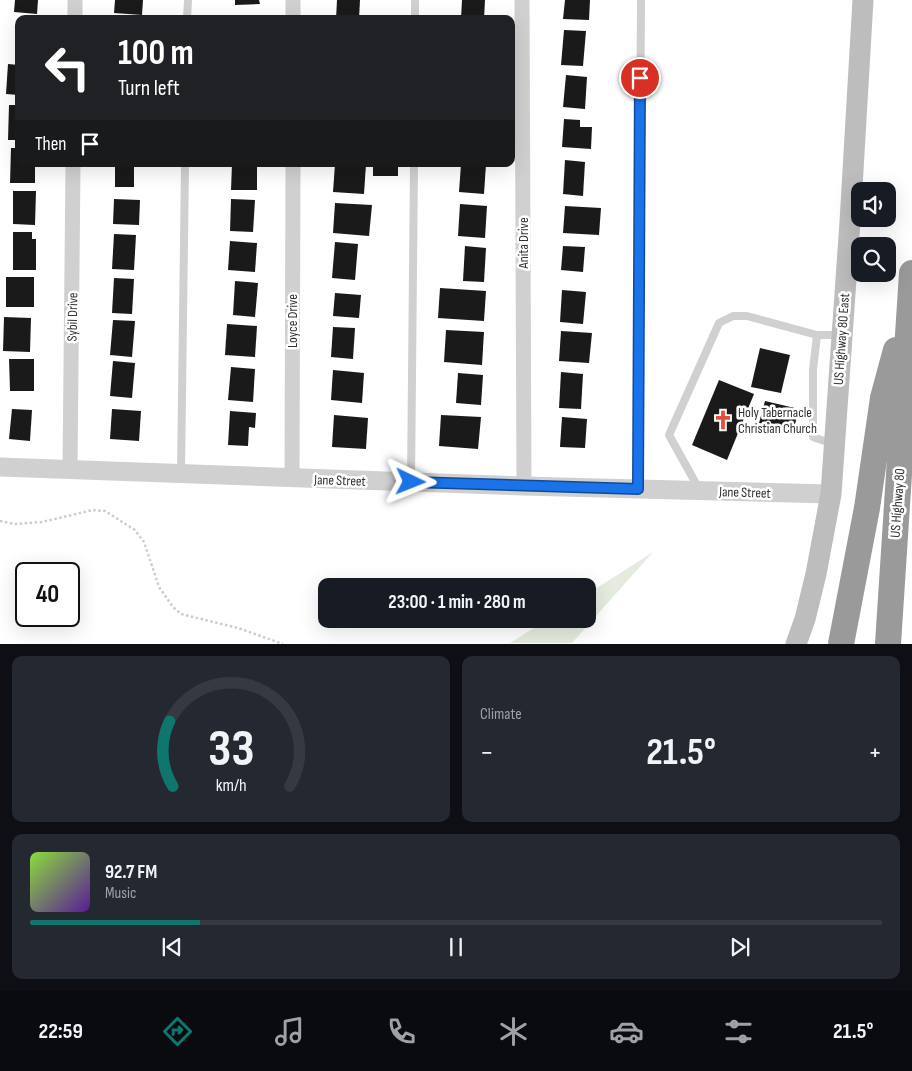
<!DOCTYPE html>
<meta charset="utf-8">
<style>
:root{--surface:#171b24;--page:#242831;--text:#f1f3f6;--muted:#9ea1a6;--line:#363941;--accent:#0f766e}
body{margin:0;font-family:"Sofia Sans Condensed",sans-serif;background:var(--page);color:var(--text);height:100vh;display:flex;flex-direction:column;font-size:19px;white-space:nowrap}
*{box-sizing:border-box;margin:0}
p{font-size:16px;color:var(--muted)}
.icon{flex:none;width:28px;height:28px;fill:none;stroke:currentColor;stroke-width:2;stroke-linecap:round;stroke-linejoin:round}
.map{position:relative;height:644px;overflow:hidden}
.sheet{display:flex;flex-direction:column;gap:12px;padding:12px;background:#0d0f14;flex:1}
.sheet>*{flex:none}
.top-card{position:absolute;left:15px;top:15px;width:500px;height:152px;border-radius:10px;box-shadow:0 5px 20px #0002;background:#202124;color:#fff;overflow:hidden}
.buttons{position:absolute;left:851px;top:182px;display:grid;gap:10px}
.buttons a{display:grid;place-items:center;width:45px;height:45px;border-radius:10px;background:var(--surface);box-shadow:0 5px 20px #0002;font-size:25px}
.speed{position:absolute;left:15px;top:562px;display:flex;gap:10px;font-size:25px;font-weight:700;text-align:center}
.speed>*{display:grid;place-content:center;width:65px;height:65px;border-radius:50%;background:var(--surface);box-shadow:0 5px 20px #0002;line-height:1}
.speed .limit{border:2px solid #111;border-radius:8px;background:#fff;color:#111}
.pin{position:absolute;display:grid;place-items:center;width:42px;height:42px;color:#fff;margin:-21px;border:2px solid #fff;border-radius:50%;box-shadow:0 1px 5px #0007}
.me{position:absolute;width:55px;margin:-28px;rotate:92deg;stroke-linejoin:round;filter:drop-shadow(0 0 4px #0008)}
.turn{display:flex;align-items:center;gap:18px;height:105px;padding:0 20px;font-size:22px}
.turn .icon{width:65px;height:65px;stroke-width:2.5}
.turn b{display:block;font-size:35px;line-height:42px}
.then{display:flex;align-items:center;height:48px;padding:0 20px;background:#0003;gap:10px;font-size:19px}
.big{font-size:38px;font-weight:700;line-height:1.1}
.sheet .widget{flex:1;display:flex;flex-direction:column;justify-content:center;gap:8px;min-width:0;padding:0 18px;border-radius:10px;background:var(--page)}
.sheet .dial{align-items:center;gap:0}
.dial svg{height:130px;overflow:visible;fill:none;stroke:var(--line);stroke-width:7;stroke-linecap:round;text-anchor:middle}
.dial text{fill:var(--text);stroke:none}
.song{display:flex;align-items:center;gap:15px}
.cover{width:60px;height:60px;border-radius:8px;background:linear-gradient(135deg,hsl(90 70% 55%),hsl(270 70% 35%))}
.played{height:5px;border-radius:2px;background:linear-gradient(90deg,var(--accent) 20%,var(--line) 20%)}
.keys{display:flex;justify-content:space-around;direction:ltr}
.heat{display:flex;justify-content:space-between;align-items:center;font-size:28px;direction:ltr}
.sheet .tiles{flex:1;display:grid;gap:12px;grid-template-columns:1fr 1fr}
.widget:last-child{grid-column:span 2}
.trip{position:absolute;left:318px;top:578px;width:278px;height:50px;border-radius:10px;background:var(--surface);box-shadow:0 5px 20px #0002;font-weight:700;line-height:50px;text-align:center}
.tab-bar{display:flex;height:80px;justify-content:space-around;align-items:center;background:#090b0e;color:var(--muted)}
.tab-bar .icon{width:35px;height:35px}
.tab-bar .current{color:var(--accent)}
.tab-bar b{font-size:22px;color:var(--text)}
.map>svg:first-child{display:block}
.green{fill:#e4ecdf}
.building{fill:#1a1a1a}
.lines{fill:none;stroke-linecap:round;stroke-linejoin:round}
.path{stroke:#cdcdcd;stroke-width:2.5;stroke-dasharray:2.5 2.5;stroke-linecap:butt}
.service{stroke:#d0d0d0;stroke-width:8}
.minor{stroke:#d0d0d0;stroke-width:15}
.tertiary{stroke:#d0d0d0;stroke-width:19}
.secondary{stroke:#bdbdbd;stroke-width:21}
.motorway{stroke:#9a9a9a;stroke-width:26}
.route-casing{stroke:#114b97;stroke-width:12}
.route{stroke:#1a73e8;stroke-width:9}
.labels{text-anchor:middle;stroke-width:5;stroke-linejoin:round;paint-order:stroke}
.street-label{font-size:14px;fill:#333;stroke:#fff}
.poi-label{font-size:14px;fill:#333;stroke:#fff;text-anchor:start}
</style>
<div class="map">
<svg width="912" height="644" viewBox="0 0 912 644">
<rect width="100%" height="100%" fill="#fff"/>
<path class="green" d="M653 552 572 643H510L548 619H586V595Z"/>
<g class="building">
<path d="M15 0H38L37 14 14 12Z"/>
<path d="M115 0H143L142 15 114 13Z"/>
<path d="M235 0H259L260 4 235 5Z"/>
<path d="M337 0H360L359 19H336Z"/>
<path d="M462 0H485L484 19H461Z"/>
<path d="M565 0H590L589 20 563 19Z"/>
<path d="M17 19H19V55H15Z"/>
<path d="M564 30 586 31 583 66 561 65Z"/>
<path d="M8 64 19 65V95L6 94Z"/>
<path d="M566 75 587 77 585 109 563 107Z"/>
<path d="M9 105H19V140H8Z"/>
<path d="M564 119 580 120V127H592L591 149 562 147Z"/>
<path d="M11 148H19V164H35V183H10Z"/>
<path d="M565 160 585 162 583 196 563 194Z"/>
<rect x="115" y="164" width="19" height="23"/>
<path d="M232 164H257V190H231Z"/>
<path d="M335 164H366L364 194 333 192Z"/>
<rect x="373" y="164" width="25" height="12"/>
<path d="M461 164H486L484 194 459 192Z"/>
<path d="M13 191H36L35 225 13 224Z"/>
<path d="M114 199 140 200 139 225 113 224Z"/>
<path d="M231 199 255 200 253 232 230 231Z"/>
<path d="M335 203 372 205 369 236 333 233Z"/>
<path d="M460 204 487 206 485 238 458 236Z"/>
<path d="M565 206 601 208 599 235 563 233Z"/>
<path d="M13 232H32V239H36V270H13Z"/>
<path d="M114 234 136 235 134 270 112 269Z"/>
<path d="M230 241 257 243 255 272 228 270Z"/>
<path d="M335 242 358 244 355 280 332 278Z"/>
<path d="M465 246 486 248 484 282 463 281Z"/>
<path d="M563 246 585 247 583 272 561 270Z"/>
<rect x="6" y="277" width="28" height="30"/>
<path d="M114 278 134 279 132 314 112 313Z"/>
<path d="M235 281 258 283 255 317 233 315Z"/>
<path d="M440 288 486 291 484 321 438 318Z"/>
<path d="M562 290 586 292 583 324 560 322Z"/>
<path d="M335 293 361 295 359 318 333 316Z"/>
<path d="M4 317 31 318 30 352 3 351Z"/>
<path d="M113 320 135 321 132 357 110 355Z"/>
<path d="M227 324 257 326 255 357 225 355Z"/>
<path d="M333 327 355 328 353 359 331 357Z"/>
<path d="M446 330 484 332 482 365 444 362Z"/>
<path d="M561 331 592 333 589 363 559 361Z"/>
<path d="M760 348 790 355 781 393 751 387Z"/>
<path d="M9 359H34V391H10Z"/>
<path d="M113 361 135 363 132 398 110 396Z"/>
<path d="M231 367 255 369 253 402 228 400Z"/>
<path d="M333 370 364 373 362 403 331 400Z"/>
<path d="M561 372 583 374 581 409 559 408Z"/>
<path d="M458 373 483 375 481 405 456 403Z"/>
<path d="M719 380 754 394 727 460 692 445Z"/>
<path d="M765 401 799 409 793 432 759 423Z"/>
<path d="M12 409 32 410 30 441 9 439Z"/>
<path d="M112 409 141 411 139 441 110 439Z"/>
<path d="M230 411 256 413 255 428 249 427 248 446 228 445Z"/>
<path d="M334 415 368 418 366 449 332 447Z"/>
<path d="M441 415 481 417 478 449 439 446Z"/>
<path d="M562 417 587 419 585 448 560 447Z"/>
</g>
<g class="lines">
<path class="path" d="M0 521 15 524 42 522 93 510 105 511 135 530 144 542 159 587 173 607 181 614 238 628 283 644"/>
<g class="service">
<path d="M187 19 188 0"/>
<path d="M415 19V0"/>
<path d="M833 444 813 437V370L817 335H840"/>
<path d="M181 473 185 164"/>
<path d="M411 482 414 164"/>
<path d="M638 488 641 0"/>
<path d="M699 489 669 435 719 323 733 316H747L817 335"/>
</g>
<g class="minor">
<path d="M522 0 524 486"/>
<path d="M75 19V0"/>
<path d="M293 19V0"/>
<path d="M70 469 73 164"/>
<path d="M292 478 293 164"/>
</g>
<path class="tertiary" d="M0 467 524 486 831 494"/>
<path class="secondary" d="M796 644 805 619 816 574 831 494 850 222 863 0"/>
<g class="motorway">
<path d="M841 644 867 508 883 398 896 350"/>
<path d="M888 644 912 273"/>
</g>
</g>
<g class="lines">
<defs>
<path id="route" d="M411 482 638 489 640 78"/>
</defs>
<use href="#route" class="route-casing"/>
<use href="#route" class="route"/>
</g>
<defs>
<symbol id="church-bare" viewBox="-9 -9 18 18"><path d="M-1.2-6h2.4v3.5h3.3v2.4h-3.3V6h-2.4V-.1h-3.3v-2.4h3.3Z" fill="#e24e3d" stroke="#fff" stroke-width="2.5" paint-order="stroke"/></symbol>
</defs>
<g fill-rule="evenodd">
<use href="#church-bare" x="709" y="406" width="28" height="28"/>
</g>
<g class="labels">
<g class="street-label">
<text transform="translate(523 243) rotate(-90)" y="5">Anita Drive</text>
<text transform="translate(72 317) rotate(-89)" y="5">Sybil Drive</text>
<text transform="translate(292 321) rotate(-90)" y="5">Loyce Drive</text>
<text transform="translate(841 339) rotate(-86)" y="5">US Highway 80 East</text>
<text transform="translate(340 480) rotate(2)" y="5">Jane Street</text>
<text transform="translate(745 492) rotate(2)" y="5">Jane Street</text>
<text transform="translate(897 503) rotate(-86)" y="5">US Highway 80</text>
</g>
<g class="poi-label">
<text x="738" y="417">Holy Tabernacle<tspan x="738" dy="16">Christian Church</tspan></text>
</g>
</g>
</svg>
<div class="buttons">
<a><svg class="icon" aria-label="sound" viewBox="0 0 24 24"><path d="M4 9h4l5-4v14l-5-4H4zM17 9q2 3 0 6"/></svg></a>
<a><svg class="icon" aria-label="search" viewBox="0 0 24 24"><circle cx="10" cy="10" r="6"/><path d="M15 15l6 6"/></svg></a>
</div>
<div class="speed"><div class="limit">40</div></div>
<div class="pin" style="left:640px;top:78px;background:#d93025"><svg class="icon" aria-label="arrive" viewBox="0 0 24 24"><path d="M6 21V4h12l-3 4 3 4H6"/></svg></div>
<svg class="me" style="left:411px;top:482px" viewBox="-20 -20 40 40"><path d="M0-17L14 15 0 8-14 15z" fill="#1a73e8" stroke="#fff" stroke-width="4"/></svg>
<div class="trip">23:00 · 1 min · 280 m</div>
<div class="top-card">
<div class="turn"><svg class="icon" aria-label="left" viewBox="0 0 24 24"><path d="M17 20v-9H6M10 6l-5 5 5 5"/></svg><div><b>100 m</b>Turn left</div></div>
<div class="then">Then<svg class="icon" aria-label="arrive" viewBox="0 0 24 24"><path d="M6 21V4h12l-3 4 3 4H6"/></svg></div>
</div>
</div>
<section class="sheet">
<div class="tiles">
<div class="widget dial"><svg viewBox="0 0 100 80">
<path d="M14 69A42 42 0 1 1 86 69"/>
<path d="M14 69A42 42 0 0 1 12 29" stroke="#0f766e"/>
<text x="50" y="56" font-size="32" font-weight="700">33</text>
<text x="50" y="72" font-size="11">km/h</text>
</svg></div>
<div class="widget"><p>Climate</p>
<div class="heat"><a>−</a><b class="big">21.5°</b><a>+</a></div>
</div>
<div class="widget">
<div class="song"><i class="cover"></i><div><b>92.7 FM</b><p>Music</p></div></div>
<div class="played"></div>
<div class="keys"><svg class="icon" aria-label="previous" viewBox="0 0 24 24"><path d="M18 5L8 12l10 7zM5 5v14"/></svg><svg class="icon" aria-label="pause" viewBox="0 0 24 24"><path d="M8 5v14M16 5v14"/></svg><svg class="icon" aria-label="next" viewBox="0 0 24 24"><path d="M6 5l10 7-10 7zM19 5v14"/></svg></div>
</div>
</div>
</section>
<nav class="tab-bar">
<b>22:59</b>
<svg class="icon current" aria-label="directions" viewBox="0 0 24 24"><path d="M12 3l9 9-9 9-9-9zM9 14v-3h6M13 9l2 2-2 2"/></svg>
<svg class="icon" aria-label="music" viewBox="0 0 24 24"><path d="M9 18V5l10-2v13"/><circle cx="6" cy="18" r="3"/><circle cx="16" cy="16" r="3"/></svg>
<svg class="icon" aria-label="phone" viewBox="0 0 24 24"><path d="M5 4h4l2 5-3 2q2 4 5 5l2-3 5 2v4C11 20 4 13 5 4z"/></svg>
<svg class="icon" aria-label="climate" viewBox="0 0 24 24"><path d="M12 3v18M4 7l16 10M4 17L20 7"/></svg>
<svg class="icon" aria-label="car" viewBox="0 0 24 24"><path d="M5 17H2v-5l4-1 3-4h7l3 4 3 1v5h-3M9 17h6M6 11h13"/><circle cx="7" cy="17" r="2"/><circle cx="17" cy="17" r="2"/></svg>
<svg class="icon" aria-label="filters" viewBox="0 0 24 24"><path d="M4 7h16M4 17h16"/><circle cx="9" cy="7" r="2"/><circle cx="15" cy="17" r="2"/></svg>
<b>21.5°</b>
</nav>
